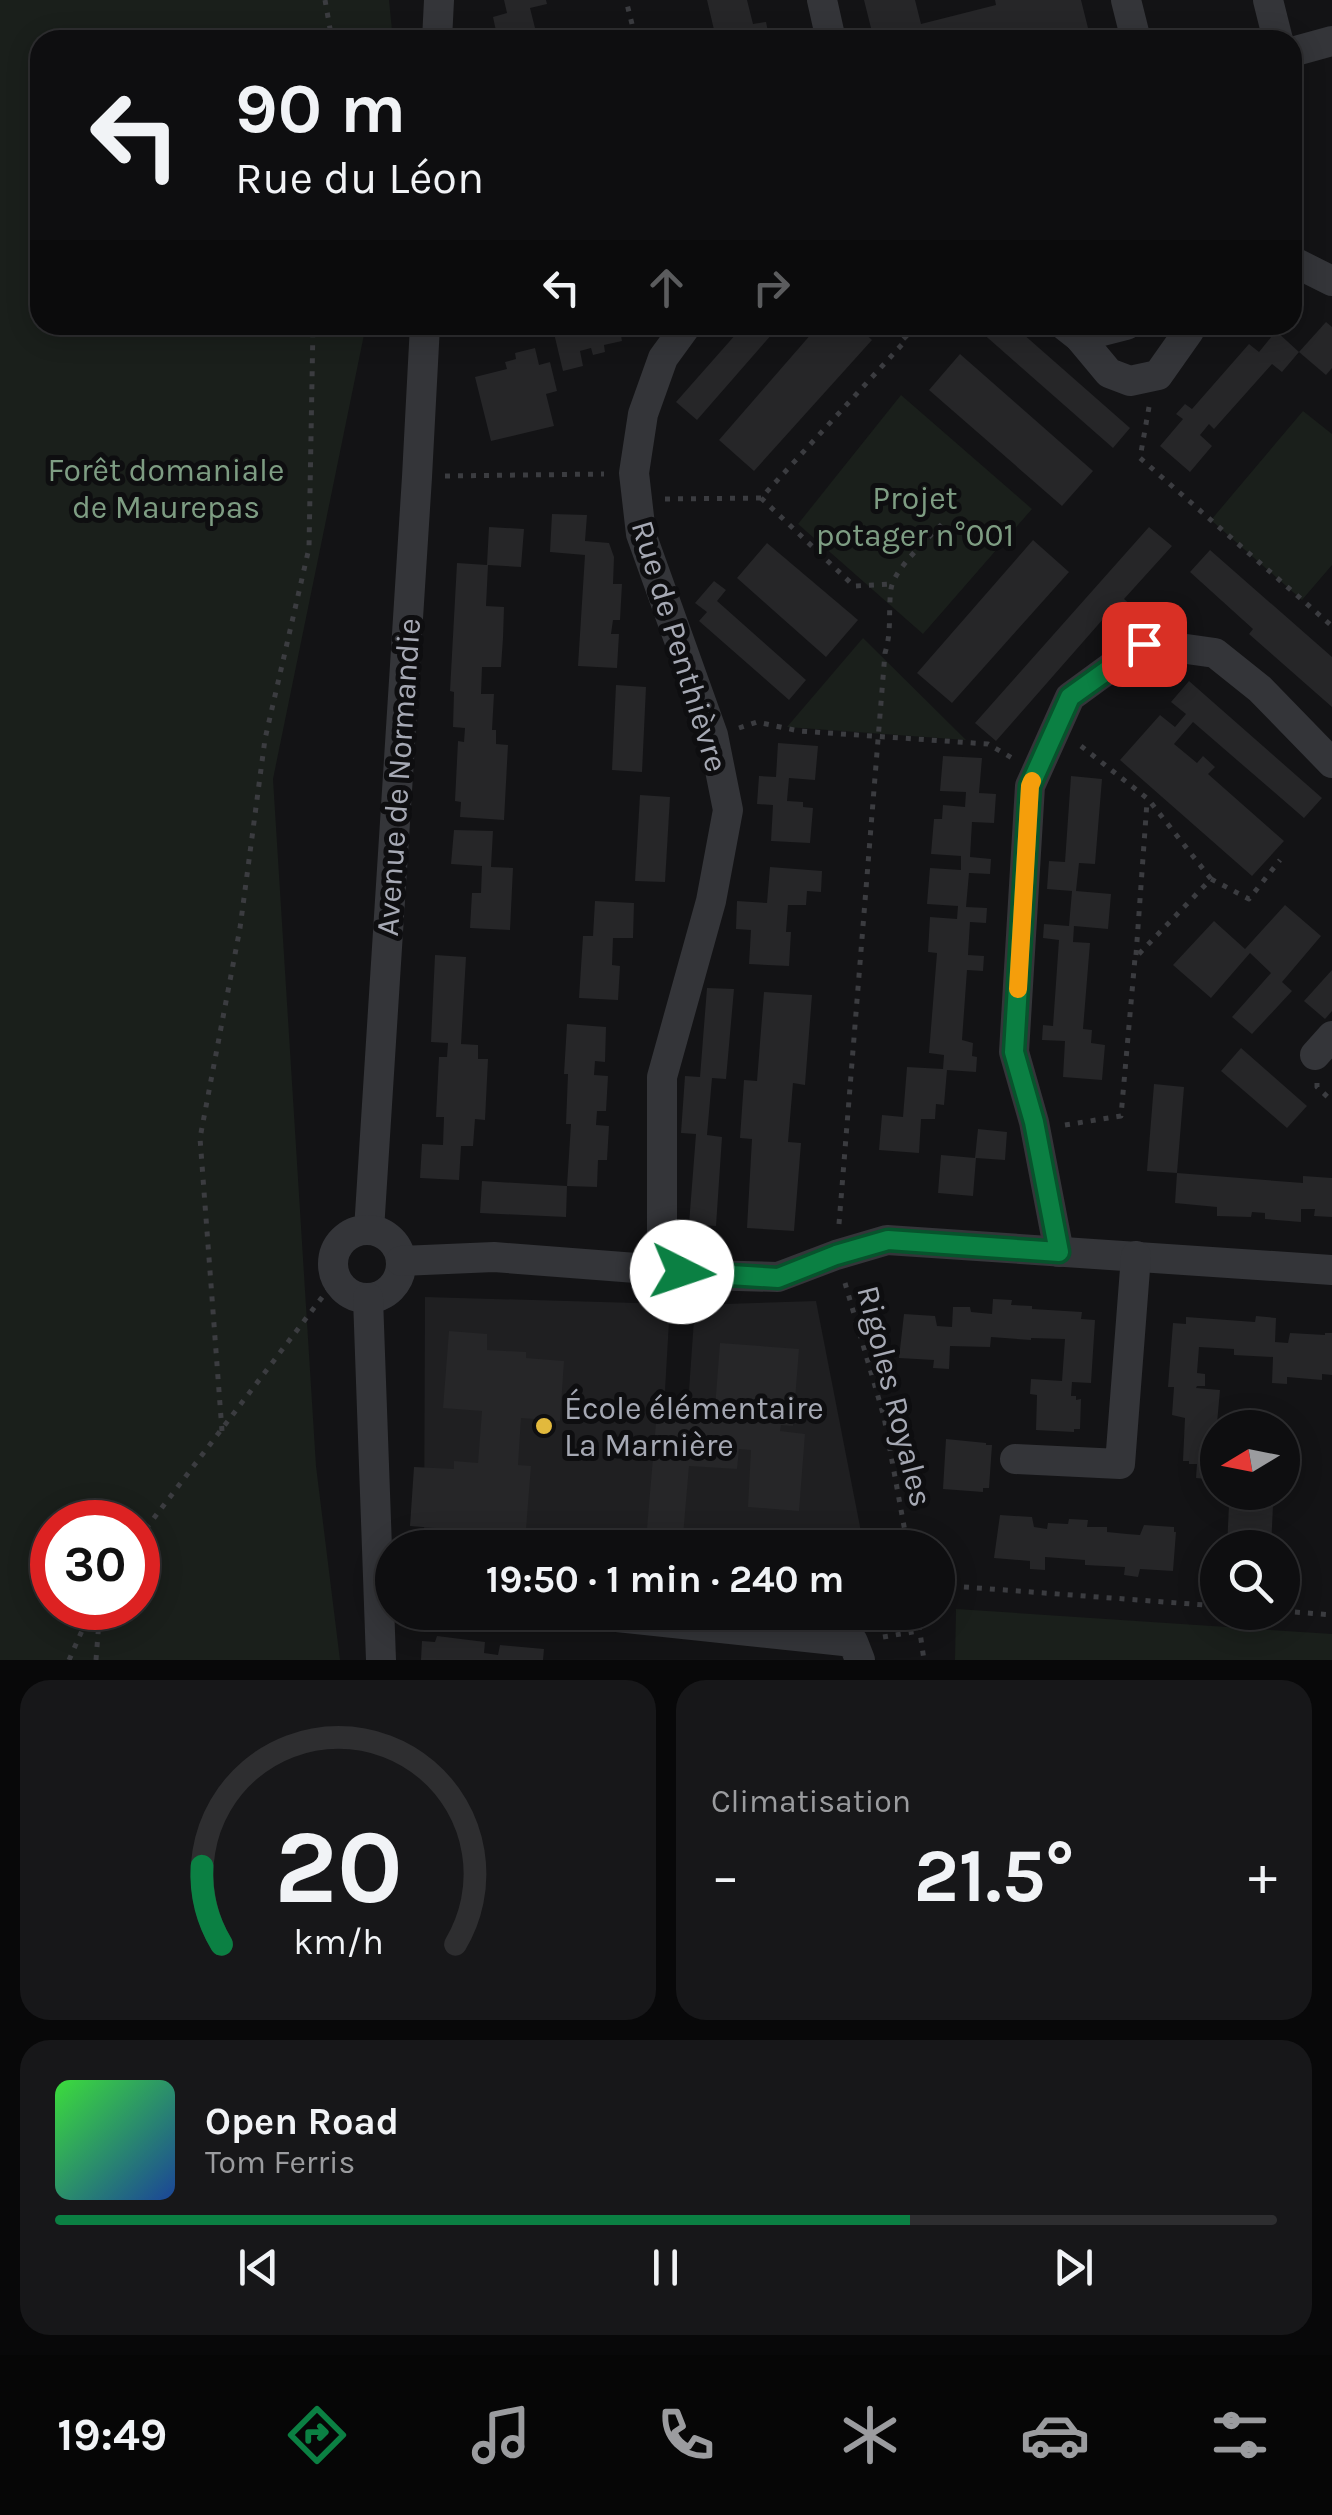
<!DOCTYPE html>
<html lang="fr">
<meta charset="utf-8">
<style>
:root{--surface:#0e0e10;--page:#171719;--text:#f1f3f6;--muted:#9b9c9f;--line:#2e2e30;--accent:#0b8043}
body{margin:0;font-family:Karla,sans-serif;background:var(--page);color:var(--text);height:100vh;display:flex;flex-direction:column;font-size:38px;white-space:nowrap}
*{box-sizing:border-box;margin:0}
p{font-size:32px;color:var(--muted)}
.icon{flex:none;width:55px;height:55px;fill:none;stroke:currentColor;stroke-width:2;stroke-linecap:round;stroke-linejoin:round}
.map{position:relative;height:1660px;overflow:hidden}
.drawer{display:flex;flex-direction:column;gap:20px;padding:20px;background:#080809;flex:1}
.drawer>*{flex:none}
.top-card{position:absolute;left:30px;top:30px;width:1272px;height:305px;border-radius:30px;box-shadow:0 5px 25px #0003,0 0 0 2px var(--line);background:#0e0e10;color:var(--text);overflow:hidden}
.needle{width:65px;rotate:260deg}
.buttons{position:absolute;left:1200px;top:1410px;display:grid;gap:20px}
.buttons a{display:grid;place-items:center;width:100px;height:100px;border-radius:50%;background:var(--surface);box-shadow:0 5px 25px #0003,0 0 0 2px var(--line);font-size:50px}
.speed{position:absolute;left:30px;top:1500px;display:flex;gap:20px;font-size:50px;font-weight:700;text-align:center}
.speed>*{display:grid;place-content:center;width:130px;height:130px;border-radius:50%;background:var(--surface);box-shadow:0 5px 25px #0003,0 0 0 2px var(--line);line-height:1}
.speed .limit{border:15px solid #d22;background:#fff;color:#111}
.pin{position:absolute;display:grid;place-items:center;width:85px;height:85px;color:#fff;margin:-42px;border-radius:20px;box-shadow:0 5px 15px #0006}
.me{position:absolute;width:110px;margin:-55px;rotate:94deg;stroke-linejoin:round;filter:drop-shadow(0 0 8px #0008)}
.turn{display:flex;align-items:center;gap:35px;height:210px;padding:0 40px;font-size:45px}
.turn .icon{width:130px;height:130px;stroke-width:2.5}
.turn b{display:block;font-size:70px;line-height:85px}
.lanes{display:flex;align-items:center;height:95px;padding:0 40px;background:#0003;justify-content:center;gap:50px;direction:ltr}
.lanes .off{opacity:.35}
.big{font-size:75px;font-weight:700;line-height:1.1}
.drawer .tile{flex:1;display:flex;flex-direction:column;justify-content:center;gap:15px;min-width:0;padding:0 35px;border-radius:30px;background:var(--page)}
.drawer .dial{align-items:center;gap:0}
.dial svg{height:260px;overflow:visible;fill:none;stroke:var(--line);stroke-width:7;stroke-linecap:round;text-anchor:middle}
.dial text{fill:var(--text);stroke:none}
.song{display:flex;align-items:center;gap:30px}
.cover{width:120px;height:120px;border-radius:15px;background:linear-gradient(135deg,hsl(120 70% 55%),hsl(220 70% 35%))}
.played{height:10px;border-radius:5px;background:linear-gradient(90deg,var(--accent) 70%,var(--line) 70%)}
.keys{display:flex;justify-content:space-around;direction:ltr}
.heat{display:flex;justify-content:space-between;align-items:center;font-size:55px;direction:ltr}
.drawer .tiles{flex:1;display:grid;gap:20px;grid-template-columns:1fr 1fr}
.tile:last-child{grid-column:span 2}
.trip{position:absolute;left:375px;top:1530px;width:580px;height:100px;border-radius:50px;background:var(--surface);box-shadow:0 5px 25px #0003,0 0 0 2px var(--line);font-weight:700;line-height:100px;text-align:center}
.menu{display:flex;height:160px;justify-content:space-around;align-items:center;background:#060606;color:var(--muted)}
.menu .icon{width:70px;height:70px}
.menu .on{color:var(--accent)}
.menu b{font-size:45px;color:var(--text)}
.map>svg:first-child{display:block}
.built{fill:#1f1f21}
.green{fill:#1a1f1b;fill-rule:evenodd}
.building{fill:#262628}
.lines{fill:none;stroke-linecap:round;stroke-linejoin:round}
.path{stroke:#3b3c40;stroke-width:5;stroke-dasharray:5 8;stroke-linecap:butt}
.minor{stroke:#343539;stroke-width:30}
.route-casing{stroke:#07532c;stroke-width:25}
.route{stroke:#0b8043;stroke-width:18}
.slow{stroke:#f59e0b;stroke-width:18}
.poi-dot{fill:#e2b93d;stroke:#0e0e10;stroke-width:4}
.labels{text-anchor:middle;stroke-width:10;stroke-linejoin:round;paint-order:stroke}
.park-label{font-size:32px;fill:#7e9d83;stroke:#0e0e10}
.street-label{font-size:32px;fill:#a6a9b4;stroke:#0e0e10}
.poi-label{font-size:32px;fill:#a6a9b4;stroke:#0e0e10;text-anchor:start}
</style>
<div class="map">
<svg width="1332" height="1660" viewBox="0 0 1332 1660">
<rect width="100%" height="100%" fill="#131315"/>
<g class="built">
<path d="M425 1297 670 1304 656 1547 424 1548Z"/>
<path d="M816 1301 864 1547 678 1548 695 1305Z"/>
<path d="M877 1612 880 1629 673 1626 674 1613Z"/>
</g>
<g class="green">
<path d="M0 0H389L393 40H40V325H366L273 779 316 1466 340 1660H0ZM52 1522H138V1608H52Z"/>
<path d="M901 395 1032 509 923 634 798 524Z"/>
<path d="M1303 411 1332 434V565L1302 600 1211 520Z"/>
<path d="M863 638 966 740 787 727Z"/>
<path d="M956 1609 1332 1634V1660H955Z"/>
</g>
<g class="building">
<path d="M504 0H546L547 4 530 8 538 40H498L493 17 507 13Z"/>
<path d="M707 0H747L753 24 766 22 769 36 777 34 779 40H721L720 33 715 34Z"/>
<path d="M864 0H915L921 24 996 5 995 0H1081L1088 28 1050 38V40H874Z"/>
<path d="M1326 322 1332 327V368L1326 375 1299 352Z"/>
<path d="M552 325H619L622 341 604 345 605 352 593 355 591 348 580 351 583 366 563 371Z"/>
<path d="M744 325H780L697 420 676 402Z"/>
<path d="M819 325H855L872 340 754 471 719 440Z"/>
<path d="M985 325H1013L1130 428 1113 448 980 331Z"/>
<path d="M1276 331 1299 352 1282 372 1272 364 1214 429 1209 424 1200 435 1212 446 1190 472 1160 446 1183 419 1176 414 1185 404 1192 409 1249 344 1259 352Z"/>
<path d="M535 348 539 365 550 362 557 391 546 394 554 426 491 441 475 377 507 369 505 362 516 359 515 353Z"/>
<path d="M960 354 1093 471 1062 506 929 390Z"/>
<path d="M552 514 587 515 585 541 609 543 614 557 613 584H622L620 620H613L611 634H619L617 668 578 666 585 555 550 552Z"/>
<path d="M489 527 524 529 521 567 488 565 486 606 504 607 503 638 501 667H482L481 694H494L492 730H496V744L508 745 504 820 460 817 461 802 455 801 458 741 464 742 465 728 453 727 454 692 450 691 457 563 487 565Z"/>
<path d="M1149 527 1172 546 1124 599 1137 610 1128 620 1116 609 1114 612 1111 610 996 741 975 723Z"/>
<path d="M1033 540 1069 572 952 703 917 673Z"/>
<path d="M767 543 858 620 826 657 737 578Z"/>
<path d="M1210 550 1332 657V707L1249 634 1253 629 1190 572Z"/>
<path d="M714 581 726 590 717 601 806 680 789 700 699 621 707 612 695 603Z"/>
<path d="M1189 681 1322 798 1304 818 1193 722 1174 744 1197 763 1203 756 1215 767 1208 774 1284 841 1252 876 1120 760 1160 715 1175 727 1186 714 1171 702Z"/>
<path d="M616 685 646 687 642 772 612 770Z"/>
<path d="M778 743 818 746 815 780 789 778 787 801 803 802V807L813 808 810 843 771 841 773 805 757 804 759 776 776 777Z"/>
<path d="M943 756 982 758 979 793 996 794 994 823 972 822 970 857 991 859 990 874 969 873 966 907 987 908 986 923 970 922 968 955 984 956 983 971 967 970 962 1040 973 1043 972 1056 977 1057 976 1072 947 1070 944 1105 936 1104 935 1119H921L919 1153 879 1150 882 1115 903 1117 907 1067 943 1069 944 1055 929 1053 937 953 928 952 930 917 957 919 958 906 927 904 930 868 961 870V856L931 854 934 819H942L943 805 965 807 966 792 940 791Z"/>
<path d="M1071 776 1102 779 1095 864 1079 863 1076 891 1111 894 1108 929 1074 926 1073 942 1090 943 1083 1029 1092 1030 1091 1043 1105 1045 1102 1080 1063 1077 1065 1041 1042 1040 1043 1025 1053 1026 1059 940 1043 938 1044 924 1069 926 1072 891 1047 889 1049 861 1065 862Z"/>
<path d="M640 795 670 797 665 882 635 881Z"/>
<path d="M454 830 493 831 491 867 513 868 510 930 470 928 472 893H481L482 866 451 864Z"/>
<path d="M770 867 822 871 821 892 807 891 806 905H788L786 932H791L789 966 749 964 751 930 736 929 737 901 767 903Z"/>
<path d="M595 901 634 903 633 938H613L612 965 620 966 618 1000 579 998 583 936H593Z"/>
<path d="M1285 905 1321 936 1282 982 1292 991 1252 1034 1232 1017 1271 973 1250 953 1211 998 1173 965 1214 921 1245 949Z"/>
<path d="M435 955 466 957 461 1044 478 1045V1059H488L485 1120 475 1119 473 1146H461L459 1180 420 1178 422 1144 443 1145 444 1117H436L439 1057H447L448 1043 431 1042Z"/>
<path d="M1332 970V1011L1325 1019 1304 1001Z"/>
<path d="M707 988 734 989 726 1079 712 1078 707 1135 722 1137 716 1226 689 1224 696 1134 681 1133 685 1076 700 1077Z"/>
<path d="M764 992 812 995 805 1085 793 1083 788 1142 801 1143 794 1231 747 1228 752 1139 740 1138 744 1080 757 1081Z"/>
<path d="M567 1024 606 1027 605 1062 595 1061 594 1075 608 1076 606 1111H597L596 1125 609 1126 607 1160H598L597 1187 567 1186 571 1124H566L568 1074H564Z"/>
<path d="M1241 1048 1307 1106 1287 1128 1221 1071Z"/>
<path d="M1154 1084 1184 1087 1177 1173 1147 1171Z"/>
<path d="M978 1129 1007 1132 1005 1160 976 1158 973 1196 938 1193 941 1155 975 1158Z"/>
<path d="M1177 1173 1303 1183V1176L1332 1178V1217L1314 1216 1315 1209H1301V1222L1265 1219V1213L1252 1212 1251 1217 1217 1216V1207L1175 1203Z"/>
<path d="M482 1181 567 1186 566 1217 480 1213Z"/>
<path d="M993 1299 1012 1300 1011 1305 1032 1306V1309L1082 1312 1081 1319 1095 1320 1091 1383 1072 1382 1071 1396H1076V1400L1081 1399 1080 1429H1074V1432L1036 1430 1037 1395 1030 1394 1031 1379 1062 1381 1065 1339 1031 1338V1340L991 1337 990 1347 950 1346 949 1369 933 1368 934 1360 899 1358 904 1314 935 1316 937 1326 952 1327 953 1307H970L971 1312 992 1314Z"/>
<path d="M1256 1316 1276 1318 1275 1342 1288 1343 1290 1333 1325 1335V1333H1332V1375L1322 1374V1380L1287 1377V1384L1272 1383 1273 1357 1234 1355V1349L1199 1347 1197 1373 1205 1374V1386H1197L1196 1388 1220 1390 1216 1435 1218 1480 1196 1478 1197 1464H1189V1461H1183L1185 1418 1172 1415 1174 1387H1168L1173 1323 1186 1324V1317L1255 1322Z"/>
<path d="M449 1331 487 1334V1350L526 1352V1358L564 1361 560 1421 521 1418 518 1465 531 1466 525 1542 555 1545V1548H487V1540L448 1537V1529L410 1526 414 1467 454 1469V1461L478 1463 482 1411 443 1408Z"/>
<path d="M720 1343 799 1349 793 1426 781 1425 780 1431 805 1434 799 1511 748 1507 751 1450 739 1449 737 1469 689 1466 682 1548H574L576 1536 646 1540 657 1411 689 1414V1418L714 1421Z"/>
<path d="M946 1439 986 1443V1445H992L989 1488H983V1492L943 1489Z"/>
<path d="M1235 1503 1273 1505 1271 1548H1227L1229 1505H1235Z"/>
<path d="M1000 1515 1032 1517 1034 1527 1047 1529 1048 1523 1068 1524 1069 1519 1088 1520 1087 1527H1107V1532L1127 1534 1140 1535 1144 1525 1174 1527V1532H1176L1173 1571 1140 1569 1138 1577 1124 1575 1125 1567 1085 1565V1560L1045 1557V1570L1030 1569V1561L994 1558Z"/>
<path d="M437 1636 485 1642 484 1653 498 1655 500 1645 544 1649 543 1660H421L422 1641 435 1642Z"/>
</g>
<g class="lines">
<g class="path">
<path d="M325 0 332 40"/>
<path d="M591 40 634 32 626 0"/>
<path d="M1149 407 1140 458 1332 626"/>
<path d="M445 476 604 474"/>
<path d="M761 498 854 586 891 584"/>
<path d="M665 499 761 498 907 339 893 325"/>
<path d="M739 728 757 722 799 731 988 744 1012 758"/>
<path d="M1081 746 1148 799 1211 879"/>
<path d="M1136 955 1147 802"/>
<path d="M1317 1083V1087L1332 1101"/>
<path d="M1065 1125 1121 1116 1135 958 1211 879 1249 899 1280 860"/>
<path d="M839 1224 885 653C892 631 888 611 891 589 894 568 931 536 946 520"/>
<path d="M845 1283 884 1417 908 1548"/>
<path d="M222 1431 200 1138 240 928 265 739 309 548 313 325"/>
<path d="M138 1539 336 1279"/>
<path d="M938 1585 1218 1606"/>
<path d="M1282 1611 1332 1615"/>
<path d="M917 1612 924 1660"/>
<path d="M883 1637 919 1631"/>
<path d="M69 1660 92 1608"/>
<path d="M96 1660 100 1608"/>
</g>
<g class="minor">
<path d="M822 0 831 40"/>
<path d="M1126 0 1136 40"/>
<path d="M1268 0 1278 40"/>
<path d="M437 40 439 0"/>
<path d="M1292 52 1332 41"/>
<path d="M1292 261 1332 281"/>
<path d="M1065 326 1079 337 1126 325"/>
<path d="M1079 337 1109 373 1130 381 1158 375 1189 331"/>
<path d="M1315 1055 1332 1036"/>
<path d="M369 1230 417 477 425 325"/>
<circle cx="367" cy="1264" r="34"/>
<path d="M1059 1252 1034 1122 1014 1052 1030 786 1070 697 1144 643 1215 653 1260 689 1332 763"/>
<path d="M401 1261 494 1257 662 1270 703 1275 778 1277 836 1255 887 1240 1332 1270"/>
<path d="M662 1270V1077L711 901 728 810 713 735 641 534 634 473 643 414 663 358 687 325"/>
<path d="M368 1298 381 1660"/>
<path d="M1015 1459 1120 1464 1136 1256"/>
<path d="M570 1612 853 1642 860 1660"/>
</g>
</g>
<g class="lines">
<defs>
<path id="route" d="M682 1272 778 1278 836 1255 888 1240 1059 1252 1034 1122 1014 1052 1030 786 1070 697 1144 644"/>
</defs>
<use href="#route" class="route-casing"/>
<use href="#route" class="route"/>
<path class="slow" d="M1018 989 1030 786 1032 781"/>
</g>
<circle class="poi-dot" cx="544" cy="1426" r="10"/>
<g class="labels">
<g class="park-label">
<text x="166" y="481">Forêt domaniale<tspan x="166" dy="37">de Maurepas</tspan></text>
<text x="915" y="509">Projet<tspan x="915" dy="37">potager n°001</tspan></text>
</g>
<g class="street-label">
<text transform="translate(680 646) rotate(73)" y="11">Rue de Penthièvre</text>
<text transform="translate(398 777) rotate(-86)" y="11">Avenue de Normandie</text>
<text transform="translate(895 1396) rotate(76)" y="11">Rigoles Royales</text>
</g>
<g class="poi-label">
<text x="564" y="1419">École élémentaire<tspan x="564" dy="37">La Marnière</tspan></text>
</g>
</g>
</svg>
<div class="buttons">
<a><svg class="needle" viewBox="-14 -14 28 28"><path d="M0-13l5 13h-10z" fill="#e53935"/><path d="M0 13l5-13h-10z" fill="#9b9c9f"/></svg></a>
<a><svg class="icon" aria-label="search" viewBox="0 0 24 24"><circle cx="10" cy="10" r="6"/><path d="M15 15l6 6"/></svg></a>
</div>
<div class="speed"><div class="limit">30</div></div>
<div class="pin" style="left:1144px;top:644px;background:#d93025"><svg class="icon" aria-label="arrive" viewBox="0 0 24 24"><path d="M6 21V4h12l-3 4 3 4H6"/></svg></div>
<svg class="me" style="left:682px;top:1272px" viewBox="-20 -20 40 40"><circle r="19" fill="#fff"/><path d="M0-13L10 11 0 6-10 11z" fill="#0b8043"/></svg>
<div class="trip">19:50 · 1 min · 240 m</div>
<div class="top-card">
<div class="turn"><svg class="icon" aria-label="left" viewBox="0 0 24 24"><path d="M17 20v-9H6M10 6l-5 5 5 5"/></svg><div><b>90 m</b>Rue du Léon</div></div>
<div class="lanes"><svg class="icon" aria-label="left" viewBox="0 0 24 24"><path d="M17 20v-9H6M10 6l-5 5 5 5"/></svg><svg class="icon off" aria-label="ahead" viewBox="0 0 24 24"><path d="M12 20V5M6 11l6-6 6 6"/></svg><svg class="icon off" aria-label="right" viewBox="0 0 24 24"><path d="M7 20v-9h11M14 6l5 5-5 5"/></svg></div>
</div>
</div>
<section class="drawer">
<div class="tiles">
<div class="tile dial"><svg viewBox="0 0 100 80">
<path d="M14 69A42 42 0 1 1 86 69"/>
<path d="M14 69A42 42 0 0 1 8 45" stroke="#0b8043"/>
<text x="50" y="56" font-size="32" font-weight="700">20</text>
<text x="50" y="72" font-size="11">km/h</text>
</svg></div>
<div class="tile"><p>Climatisation</p>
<div class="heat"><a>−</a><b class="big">21.5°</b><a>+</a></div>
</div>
<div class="tile">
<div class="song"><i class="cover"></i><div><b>Open Road</b><p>Tom Ferris</p></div></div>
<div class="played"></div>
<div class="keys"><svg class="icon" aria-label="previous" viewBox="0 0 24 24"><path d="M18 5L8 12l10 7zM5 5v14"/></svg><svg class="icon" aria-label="pause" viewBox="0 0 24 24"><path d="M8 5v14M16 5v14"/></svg><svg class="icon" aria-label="next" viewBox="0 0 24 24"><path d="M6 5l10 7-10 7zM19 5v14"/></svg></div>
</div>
</div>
</section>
<nav class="menu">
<b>19:49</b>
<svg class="icon on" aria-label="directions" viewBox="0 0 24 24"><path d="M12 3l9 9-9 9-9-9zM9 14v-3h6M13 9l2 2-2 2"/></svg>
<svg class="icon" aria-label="music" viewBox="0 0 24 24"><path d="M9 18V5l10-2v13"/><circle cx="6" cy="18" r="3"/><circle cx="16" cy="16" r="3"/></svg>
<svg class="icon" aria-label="phone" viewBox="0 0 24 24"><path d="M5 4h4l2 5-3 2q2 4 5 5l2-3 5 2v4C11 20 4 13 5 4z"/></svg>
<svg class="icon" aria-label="climate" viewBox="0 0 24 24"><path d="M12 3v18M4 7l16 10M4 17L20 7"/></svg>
<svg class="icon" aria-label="car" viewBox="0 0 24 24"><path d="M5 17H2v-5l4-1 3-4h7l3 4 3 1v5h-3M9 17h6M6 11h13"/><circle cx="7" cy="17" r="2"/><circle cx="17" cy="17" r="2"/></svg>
<svg class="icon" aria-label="filters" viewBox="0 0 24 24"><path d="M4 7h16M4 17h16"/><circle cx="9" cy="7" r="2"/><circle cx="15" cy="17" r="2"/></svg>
</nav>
